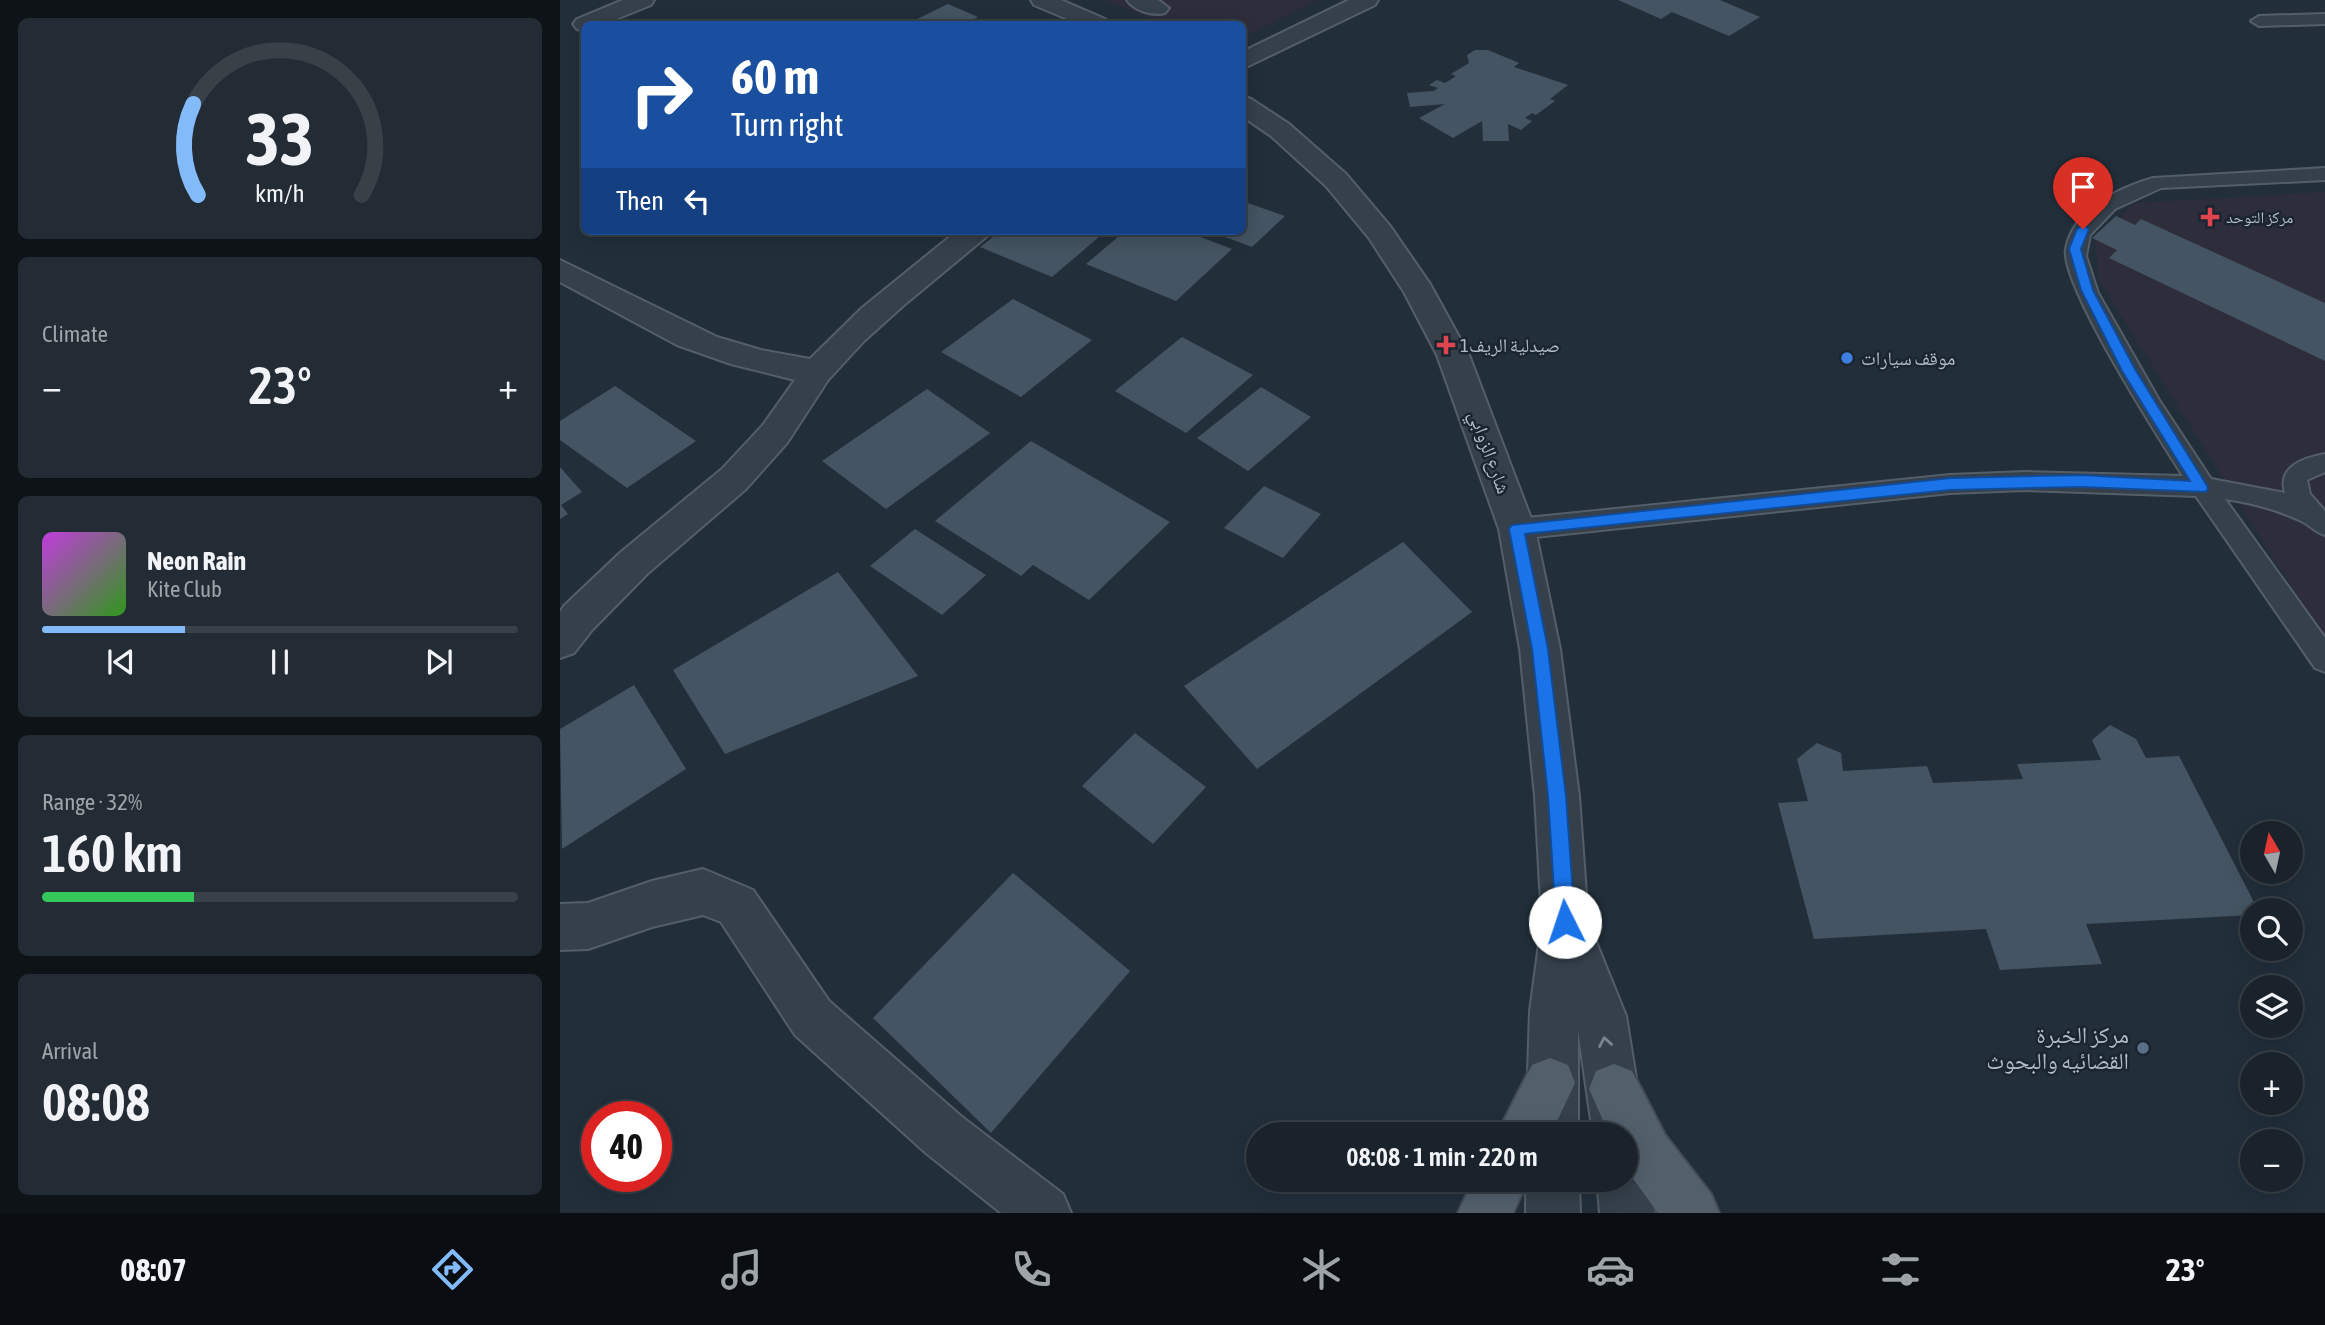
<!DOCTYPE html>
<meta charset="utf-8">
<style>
:root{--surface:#1a232c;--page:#232b34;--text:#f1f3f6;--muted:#9fa4a9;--line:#384048;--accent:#83bbfa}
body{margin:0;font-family:"Asap Condensed","Noto Naskh Arabic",sans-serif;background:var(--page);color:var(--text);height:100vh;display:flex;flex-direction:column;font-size:26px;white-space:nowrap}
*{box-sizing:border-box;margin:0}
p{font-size:23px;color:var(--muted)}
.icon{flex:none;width:38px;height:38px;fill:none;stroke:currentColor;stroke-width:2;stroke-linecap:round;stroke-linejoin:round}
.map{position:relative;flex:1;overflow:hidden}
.drawer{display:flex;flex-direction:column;gap:18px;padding:18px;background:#0e1318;width:560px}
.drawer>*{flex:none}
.top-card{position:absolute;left:21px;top:21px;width:665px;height:214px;border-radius:10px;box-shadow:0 4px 18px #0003,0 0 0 2px var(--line);background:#1a4fa0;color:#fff;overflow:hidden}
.needle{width:46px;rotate:351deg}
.controls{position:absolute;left:1680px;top:821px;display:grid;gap:14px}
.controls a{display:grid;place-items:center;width:63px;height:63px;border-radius:50%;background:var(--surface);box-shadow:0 4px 18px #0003,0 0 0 2px var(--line);font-size:35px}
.speed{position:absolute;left:21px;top:1101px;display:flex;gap:14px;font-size:35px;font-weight:700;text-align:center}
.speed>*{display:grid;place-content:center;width:91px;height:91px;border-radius:50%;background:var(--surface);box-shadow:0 4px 18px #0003,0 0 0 2px var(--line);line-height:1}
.speed .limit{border:10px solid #d22;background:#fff;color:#111}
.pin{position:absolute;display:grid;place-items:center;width:60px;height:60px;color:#fff;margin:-72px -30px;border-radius:50% 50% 50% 0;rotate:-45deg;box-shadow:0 0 7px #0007}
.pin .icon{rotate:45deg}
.me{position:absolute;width:77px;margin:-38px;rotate:356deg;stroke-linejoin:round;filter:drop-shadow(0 0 5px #0008)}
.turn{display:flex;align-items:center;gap:24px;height:147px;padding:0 35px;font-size:32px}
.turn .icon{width:91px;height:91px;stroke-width:2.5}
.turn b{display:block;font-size:49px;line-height:60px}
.then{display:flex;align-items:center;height:66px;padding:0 35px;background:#0003;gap:14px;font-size:26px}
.big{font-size:52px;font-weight:600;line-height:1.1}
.drawer .widget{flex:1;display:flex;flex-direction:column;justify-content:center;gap:10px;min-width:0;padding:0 24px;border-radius:10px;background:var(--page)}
.drawer .dial{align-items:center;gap:0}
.dial svg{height:182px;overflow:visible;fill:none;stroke:var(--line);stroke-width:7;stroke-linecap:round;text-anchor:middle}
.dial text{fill:var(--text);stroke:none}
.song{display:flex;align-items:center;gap:21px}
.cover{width:84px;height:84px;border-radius:10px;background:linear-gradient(135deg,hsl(290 70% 55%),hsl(110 70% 35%))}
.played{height:7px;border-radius:4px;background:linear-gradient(90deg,var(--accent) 30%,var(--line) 30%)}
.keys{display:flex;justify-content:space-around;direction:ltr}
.heat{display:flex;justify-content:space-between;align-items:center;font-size:38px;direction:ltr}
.charge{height:10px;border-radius:5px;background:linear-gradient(90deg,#34c759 32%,var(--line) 0)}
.trip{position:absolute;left:686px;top:1122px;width:392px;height:70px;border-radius:35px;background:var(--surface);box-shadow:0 4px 18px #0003,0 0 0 2px var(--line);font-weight:600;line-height:70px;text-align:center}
.menu{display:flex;height:112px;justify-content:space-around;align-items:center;background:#0a0e12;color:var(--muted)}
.menu .icon{width:49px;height:49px}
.menu .on{color:var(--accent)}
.menu b{font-size:32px;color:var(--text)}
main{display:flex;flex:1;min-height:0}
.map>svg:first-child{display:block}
.medical{fill:#2e2d3c}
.building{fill:#455462}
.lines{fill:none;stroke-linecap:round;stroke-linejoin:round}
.service-casing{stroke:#545e69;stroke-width:4}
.minor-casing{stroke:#545e69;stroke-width:4}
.tertiary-casing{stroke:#545e69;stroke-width:4}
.primary-casing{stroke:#424c57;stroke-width:4}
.service{fill:#35404b;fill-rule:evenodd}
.minor{fill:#35404b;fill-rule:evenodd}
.tertiary{fill:#35404b;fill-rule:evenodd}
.primary{fill:#53606c;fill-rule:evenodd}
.oneway{stroke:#79848f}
.route{fill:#1a73e8;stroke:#114b97;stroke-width:2}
.health-dot{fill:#e0444e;stroke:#1b2530;stroke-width:2.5}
.shop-dot{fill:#3f7fe0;stroke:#1b2530;stroke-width:2.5}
.service-dot{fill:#5c6f8a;stroke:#1b2530;stroke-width:2.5}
.labels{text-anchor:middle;stroke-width:5;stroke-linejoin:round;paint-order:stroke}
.far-poi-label{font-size:16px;fill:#b1bbc7;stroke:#1b2530;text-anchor:start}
.poi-label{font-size:19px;fill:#b1bbc7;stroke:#1b2530;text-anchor:start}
.street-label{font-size:19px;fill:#b1bbc7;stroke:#1b2530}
.near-poi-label{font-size:23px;fill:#b1bbc7;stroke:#1b2530;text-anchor:end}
</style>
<main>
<section class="drawer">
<div class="widget dial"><svg viewBox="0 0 100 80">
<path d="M14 69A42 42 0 1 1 86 69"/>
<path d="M14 69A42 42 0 0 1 12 29" stroke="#83bbfa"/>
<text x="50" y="56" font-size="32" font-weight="700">33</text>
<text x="50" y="72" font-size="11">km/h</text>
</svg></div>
<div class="widget"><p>Climate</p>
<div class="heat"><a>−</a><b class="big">23°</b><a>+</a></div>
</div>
<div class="widget">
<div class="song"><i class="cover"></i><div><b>Neon Rain</b><p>Kite Club</p></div></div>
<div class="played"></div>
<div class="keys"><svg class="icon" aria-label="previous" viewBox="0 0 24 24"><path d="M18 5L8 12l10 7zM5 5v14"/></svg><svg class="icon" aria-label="pause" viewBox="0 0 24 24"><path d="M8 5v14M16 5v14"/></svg><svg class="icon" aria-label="next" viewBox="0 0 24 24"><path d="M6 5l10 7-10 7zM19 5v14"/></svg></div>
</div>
<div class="widget"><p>Range · 32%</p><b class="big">160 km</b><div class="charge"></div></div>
<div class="widget"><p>Arrival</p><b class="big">08:08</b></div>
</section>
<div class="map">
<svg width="1765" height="1213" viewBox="0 0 1765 1213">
<rect width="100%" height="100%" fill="#222f3b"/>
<g class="medical">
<path d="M544 0H758L683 37 682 24H606Z"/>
<path d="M1765 192V640L1538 279 1536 240 1575 203Z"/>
</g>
<g class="building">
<path d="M1058 0H1160L1200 17 1169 36 1112 12 1101 19Z"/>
<path d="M388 4 418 17 404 24H347Z"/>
<path d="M915 50H928L959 63 954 67 1008 85 990 99 995 101 976 115 972 113 965 118 972 121 961 130 948 124 949 141H923L922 121 893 138 859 118 885 104 850 107 847 93 874 91 878 88 869 85 877 80 885 83 896 76 891 74 909 63 907 55Z"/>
<path d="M682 201 725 216 692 247 649 231H682Z"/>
<path d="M1556 216 1575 225 1581 219 1765 303V361L1549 258 1557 250 1532 238Z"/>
<path d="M441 231H523L539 237 492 277 420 247Z"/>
<path d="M565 231H625L672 249 616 301 526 264Z"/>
<path d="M453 299 532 340 461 397 381 352Z"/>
<path d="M622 337 693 375 626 433 555 391Z"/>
<path d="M55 386 136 441 67 488 0 440V421Z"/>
<path d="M701 387 751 417 688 471 637 438Z"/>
<path d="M367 389 430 433 326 509 262 461Z"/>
<path d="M471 441 610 522 529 600 473 565 461 576 375 521Z"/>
<path d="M0 467 22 492 1 505 8 514 0 519Z"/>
<path d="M704 486 761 514 723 558 664 528Z"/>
<path d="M355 529 426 575 382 615 310 566Z"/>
<path d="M843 542 912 612 697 769 624 686Z"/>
<path d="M278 572 358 676 165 754 113 670Z"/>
<path d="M74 685 126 769 2 849 0 729Z"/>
<path d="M1550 725 1576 739 1586 758 1619 756 1698 910H1692V915L1526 924 1542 964 1440 970 1426 929 1254 939 1218 803 1248 801 1237 759 1257 743 1281 753 1283 771 1367 766 1373 783 1463 779 1457 764 1541 760 1532 740Z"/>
<path d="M575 733 646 787 593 844 522 786Z"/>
<path d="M453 873 570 971 431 1133 313 1018Z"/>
</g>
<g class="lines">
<defs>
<g id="service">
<path d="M1765 14V24L1699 26 1691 21 1699 16Z"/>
<path d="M1765 168V180L1601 188 1555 209 1530 235 1526 256 1538 293 1599 400 1651 479 1725 493C1717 466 1744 458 1765 454V472L1747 480 1750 494 1765 511V535C1755 532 1750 525 1741 521 1716 509 1692 503 1665 499L1765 638V672L1755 668 1636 496 1465 490 1390 493 957 539 948 536 945 529 948 522 957 519 1390 475 1465 472 1623 476C1600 440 1500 284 1506 249 1513 209 1559 188 1593 178Z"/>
</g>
<g id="minor">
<path d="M63 0H94L91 5 44 24H24V31L17 29 13 24 17 19Z"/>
<path d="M567 0H598L609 8 605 13C593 16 574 11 567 0Z"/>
<path d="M789 0H818L815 5 682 69V52Z"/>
<path d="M397 231H430L426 237 344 305 304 341 268 380 227 443 186 489 87 574 32 630 14 653 0 658V612L4 606 61 552 162 469 203 425 235 380 171 364 117 345 0 282V260L157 337 201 350 250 359 302 308Z"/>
<path d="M143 869 193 890 269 1001 402 1117 503 1194 511 1213H441L366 1153 235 1035 161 922 143 915 92 927 28 949 0 950V904L28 903 92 881Z"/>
</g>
<g id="tertiary">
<path d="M471 0H501L545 19 549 24H519L474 5Z"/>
<path d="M682 96 691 99 729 124 786 174 830 226 870 284 909 355 975 529 1000 649 1019 796 1028 922 1066 1016 1085 1134 1077 1152 1069 1156 1082 1161 1090 1180 1094 1213H1040L1037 1180H1066V1134H1033L1018 1030V1134H966L970 1011 982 922 975 796 960 649 939 529 877 355 844 292 809 238 766 186 711 136 682 116Z"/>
<path d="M966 1180H1019L1020 1213H966Z"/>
</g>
<g id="primary">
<path d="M990 1058 1008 1065 1015 1083 991 1134H937L972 1065Z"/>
<path d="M1054 1064 1072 1071 1105 1135 1151 1194 1159 1213H1098L1066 1169V1134H1049L1029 1089 1036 1071Z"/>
<path d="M913 1180H968L953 1213H898Z"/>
</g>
</defs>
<use href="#service" class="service-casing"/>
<use href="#minor" class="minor-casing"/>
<use href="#tertiary" class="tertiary-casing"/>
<use href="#primary" class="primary-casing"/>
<use href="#service" class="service"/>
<use href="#minor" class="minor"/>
<use href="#tertiary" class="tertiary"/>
<use href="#primary" class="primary"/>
</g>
<defs><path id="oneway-chevron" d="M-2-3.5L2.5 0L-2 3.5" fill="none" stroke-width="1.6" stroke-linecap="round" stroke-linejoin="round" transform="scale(1.75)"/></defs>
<use class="oneway" href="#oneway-chevron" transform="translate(1045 1042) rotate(-100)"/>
<path class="route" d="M1523 225 1529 229 1521 249 1533 290 1575 369 1646 484 1648 488 1646 492 1521 487 1390 490 965 534 988 649 1006 796 1015 922 1012 928 1005 931 999 928 996 922 988 796 972 649 949 529 952 525 1390 478 1521 475 1630 481 1562 371 1521 290 1509 249 1517 229Z"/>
<g class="health-dot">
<path d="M1646.5 206.5h7v7h7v7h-7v7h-7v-7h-7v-7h7z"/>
<path d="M882.5 334.5h7v7h7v7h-7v7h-7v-7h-7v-7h7z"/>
</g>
<circle class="shop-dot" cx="1287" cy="358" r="7"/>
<circle class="service-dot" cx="1583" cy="1048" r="7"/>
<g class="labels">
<g class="far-poi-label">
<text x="1666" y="223">مركز التوحد</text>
</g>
<g class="poi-label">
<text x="900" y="352">صيدلية الريف1</text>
<text x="1301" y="365">موقف سيارات</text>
</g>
<g class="street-label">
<text transform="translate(930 452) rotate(70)" y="7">شارع الزوابي</text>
</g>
<g class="near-poi-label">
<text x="1569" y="1043">مركز الخبرة<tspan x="1569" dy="26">القضائيه والبحوث</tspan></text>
</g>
</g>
</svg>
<div class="controls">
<a><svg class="needle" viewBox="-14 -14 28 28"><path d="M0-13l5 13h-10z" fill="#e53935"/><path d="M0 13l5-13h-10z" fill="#9fa4a9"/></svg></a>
<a><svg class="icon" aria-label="search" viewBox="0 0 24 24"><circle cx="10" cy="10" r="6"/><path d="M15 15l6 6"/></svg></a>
<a><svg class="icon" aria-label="layers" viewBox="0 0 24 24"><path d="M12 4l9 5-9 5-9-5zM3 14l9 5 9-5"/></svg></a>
<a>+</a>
<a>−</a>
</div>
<div class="speed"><div class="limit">40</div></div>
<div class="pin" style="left:1523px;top:229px;background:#d93025"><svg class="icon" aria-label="arrive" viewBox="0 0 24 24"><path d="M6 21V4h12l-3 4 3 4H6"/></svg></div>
<svg class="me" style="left:1005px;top:922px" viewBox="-20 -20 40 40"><circle r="19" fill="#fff"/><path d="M0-13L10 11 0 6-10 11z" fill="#1a73e8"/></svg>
<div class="trip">08:08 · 1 min · 220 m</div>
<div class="top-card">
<div class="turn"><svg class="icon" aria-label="right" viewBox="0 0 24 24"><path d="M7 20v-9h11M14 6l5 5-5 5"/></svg><div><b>60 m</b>Turn right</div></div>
<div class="then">Then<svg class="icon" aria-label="left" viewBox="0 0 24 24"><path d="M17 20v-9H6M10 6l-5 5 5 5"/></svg></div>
</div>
</div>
</main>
<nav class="menu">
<b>08:07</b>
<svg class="icon on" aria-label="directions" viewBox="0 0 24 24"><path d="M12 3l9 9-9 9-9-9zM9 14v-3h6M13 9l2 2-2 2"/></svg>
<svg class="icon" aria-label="music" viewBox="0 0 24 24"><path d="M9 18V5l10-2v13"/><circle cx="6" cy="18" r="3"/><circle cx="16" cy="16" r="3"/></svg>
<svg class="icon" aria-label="phone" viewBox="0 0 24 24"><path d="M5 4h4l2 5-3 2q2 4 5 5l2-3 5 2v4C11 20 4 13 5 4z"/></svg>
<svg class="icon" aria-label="climate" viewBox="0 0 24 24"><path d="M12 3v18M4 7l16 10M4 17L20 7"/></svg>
<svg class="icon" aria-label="car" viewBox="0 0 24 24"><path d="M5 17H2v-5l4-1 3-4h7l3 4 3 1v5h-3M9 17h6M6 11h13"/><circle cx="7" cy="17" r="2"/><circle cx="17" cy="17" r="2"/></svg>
<svg class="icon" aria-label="filters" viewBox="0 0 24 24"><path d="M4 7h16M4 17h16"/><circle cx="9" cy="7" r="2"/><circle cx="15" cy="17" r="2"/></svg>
<b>23°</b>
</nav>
